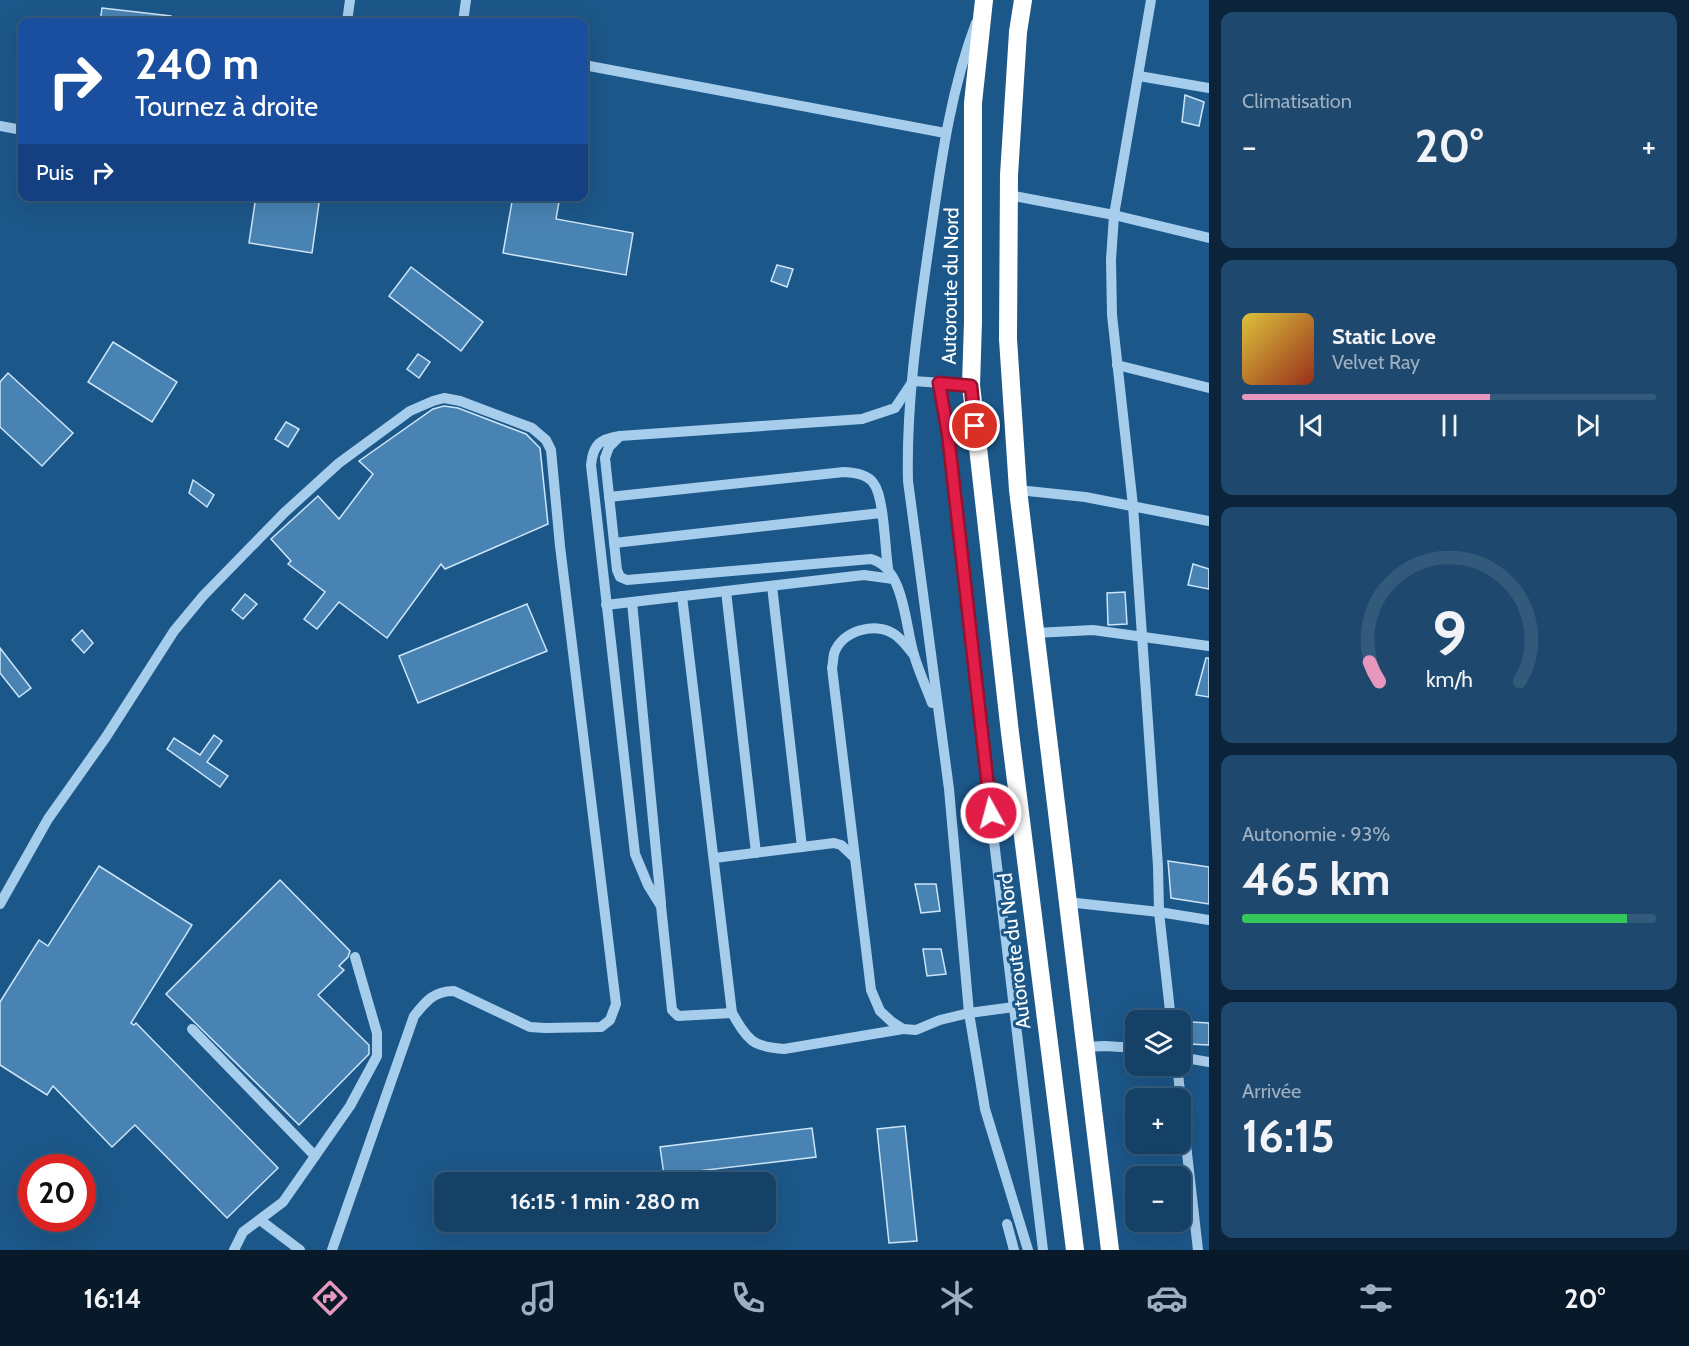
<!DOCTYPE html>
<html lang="fr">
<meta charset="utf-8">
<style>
:root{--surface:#154167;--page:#1e486d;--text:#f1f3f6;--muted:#9dafc0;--line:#345a7b;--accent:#e797bd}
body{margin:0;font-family:Cabin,sans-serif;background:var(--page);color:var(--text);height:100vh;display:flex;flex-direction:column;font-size:22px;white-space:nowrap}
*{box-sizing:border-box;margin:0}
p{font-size:20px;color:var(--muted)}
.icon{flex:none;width:33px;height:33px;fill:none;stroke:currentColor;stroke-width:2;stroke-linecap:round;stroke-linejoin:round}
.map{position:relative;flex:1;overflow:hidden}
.details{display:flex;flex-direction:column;gap:12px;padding:12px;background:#0c2439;width:480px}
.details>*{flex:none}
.hud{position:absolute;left:18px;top:18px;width:570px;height:183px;border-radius:12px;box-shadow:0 6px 24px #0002,0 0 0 2px var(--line);background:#1a4fa0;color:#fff;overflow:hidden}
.buttons{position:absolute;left:1125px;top:1010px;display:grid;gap:12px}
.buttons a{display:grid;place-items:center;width:66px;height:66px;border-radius:12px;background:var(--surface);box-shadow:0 6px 24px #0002,0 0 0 2px var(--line);font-size:30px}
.speed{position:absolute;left:18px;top:1154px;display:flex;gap:12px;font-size:30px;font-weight:700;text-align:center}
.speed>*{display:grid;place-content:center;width:78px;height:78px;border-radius:50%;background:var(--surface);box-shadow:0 6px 24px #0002,0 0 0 2px var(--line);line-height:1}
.speed .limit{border:9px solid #d22;background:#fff;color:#111}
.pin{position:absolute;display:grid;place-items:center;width:51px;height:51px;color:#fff;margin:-26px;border:3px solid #fff;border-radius:50%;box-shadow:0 2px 6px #0007}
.me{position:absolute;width:66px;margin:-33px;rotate:353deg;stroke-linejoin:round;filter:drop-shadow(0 0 4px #0008)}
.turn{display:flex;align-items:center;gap:21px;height:126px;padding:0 18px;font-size:27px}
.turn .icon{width:78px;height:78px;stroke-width:2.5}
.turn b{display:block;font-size:42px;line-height:51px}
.then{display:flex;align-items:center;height:57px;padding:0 18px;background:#0003;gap:12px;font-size:22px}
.big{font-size:45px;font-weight:800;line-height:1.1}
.details .widget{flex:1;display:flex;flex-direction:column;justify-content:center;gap:9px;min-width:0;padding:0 21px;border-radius:12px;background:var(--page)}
.details .dial{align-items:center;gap:0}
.dial svg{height:156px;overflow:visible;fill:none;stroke:var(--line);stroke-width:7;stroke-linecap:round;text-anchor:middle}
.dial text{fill:var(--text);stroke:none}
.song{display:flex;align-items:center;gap:18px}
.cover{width:72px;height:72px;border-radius:9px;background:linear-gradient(135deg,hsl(50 70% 55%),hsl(10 70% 35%))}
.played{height:6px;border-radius:3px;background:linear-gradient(90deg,var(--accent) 60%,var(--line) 60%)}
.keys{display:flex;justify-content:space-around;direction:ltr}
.heat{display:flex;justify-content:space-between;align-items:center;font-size:33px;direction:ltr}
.charge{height:9px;border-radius:4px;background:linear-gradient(90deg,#34c759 93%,var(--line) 0)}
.trip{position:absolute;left:434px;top:1172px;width:342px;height:60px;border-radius:12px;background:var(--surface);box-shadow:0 6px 24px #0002,0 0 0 2px var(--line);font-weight:800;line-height:60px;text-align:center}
.menu{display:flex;height:96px;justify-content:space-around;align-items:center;background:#081a29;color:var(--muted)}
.menu .icon{width:42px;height:42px}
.menu .active{color:var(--accent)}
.menu b{font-size:27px;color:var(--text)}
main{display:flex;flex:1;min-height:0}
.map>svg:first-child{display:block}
.building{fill:#4983b3;stroke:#cce5f9;stroke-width:1.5}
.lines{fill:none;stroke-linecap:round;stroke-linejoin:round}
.minor{stroke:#a7cdec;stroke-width:10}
.highway{stroke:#fff;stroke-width:18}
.route-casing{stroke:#92132f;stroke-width:15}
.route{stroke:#e11d48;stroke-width:10}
.labels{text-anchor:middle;stroke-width:6;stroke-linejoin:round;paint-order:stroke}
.street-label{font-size:20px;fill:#fff;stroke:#1c5789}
</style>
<main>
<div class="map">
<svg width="1209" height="1250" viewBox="0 0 1209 1250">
<rect width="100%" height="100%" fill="#1c5789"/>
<g class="building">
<path d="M102 8 171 16V22H100Z"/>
<path d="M1185 95 1204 102 1199 126 1182 122Z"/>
<path d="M256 196H320L312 253 249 243Z"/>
<path d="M513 196H560L556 219 633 233 626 275 503 253Z"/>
<path d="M777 265 793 269 787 287 771 281Z"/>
<path d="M411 267 483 322 461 351 389 296Z"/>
<path d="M113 342 177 382 152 422 88 382Z"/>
<path d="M418 354 430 362 419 378 407 369Z"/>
<path d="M8 373 73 433 42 466 0 427V382Z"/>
<path d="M444 406 458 408 526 434 540 448 548 524 445 569 441 564 387 638 339 602 317 629 304 619 325 592 288 564 291 561 271 539 318 496 339 519 373 474 359 461 433 409Z"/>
<path d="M286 422 299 429 288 447 275 439Z"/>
<path d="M193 480 214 495 207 507 189 493Z"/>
<path d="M1193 564 1209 569V589L1188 585Z"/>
<path d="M1125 592 1127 624 1108 625 1107 593Z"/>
<path d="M245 594 257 604 243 619 232 610Z"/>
<path d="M527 604 547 651 418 703 399 656Z"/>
<path d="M82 630 93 643 84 653 72 640Z"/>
<path d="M0 648 31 688 19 697 0 673Z"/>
<path d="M1206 658H1209V697L1196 695Z"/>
<path d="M214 735 222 741 207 762 228 776 220 787 167 749 174 738 200 755Z"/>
<path d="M1168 861 1209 867V904L1171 898Z"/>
<path d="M99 866 192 925 131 1023 134 1025 136 1023 278 1168 227 1218 135 1125 112 1147 53 1086 47 1095 0 1065V1002L39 940 48 946Z"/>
<path d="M280 880 350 951 348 957 339 966 344 970 318 995 369 1045V1054L299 1125 166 994Z"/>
<path d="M915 884H936L940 911 921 913Z"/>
<path d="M923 949H941L946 974 927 976Z"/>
<path d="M1191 1022 1209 1023V1045L1189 1044Z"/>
<path d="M905 1126 917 1241 889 1243 877 1129Z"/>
<path d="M812 1128 816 1157 664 1175 660 1147Z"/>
</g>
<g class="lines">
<g class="minor">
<path d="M1151 0 1114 215 1111 260 1112 315 1133 506 1158 866 1159 912 1171 1020"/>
<path d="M347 22 350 0"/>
<path d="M463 22 466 0"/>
<path d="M976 23C949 94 940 170 929 245 918 323 906 403 908 481L949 789 969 1013 985 1109 1028 1250"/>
<path d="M584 65 945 133"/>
<path d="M1139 76 1209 88"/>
<path d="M0 126 22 130"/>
<path d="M1009 195 1114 215 1209 238"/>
<path d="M1117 365 1209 388"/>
<path d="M939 383 948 434 988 791 1043 1250"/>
<path d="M620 436 609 447 605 458 617 570 620 577 627 580 871 559C905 568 905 627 914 655 919 672 926 687 932 703"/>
<path d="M1018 490 1085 497 1209 521"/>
<path d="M609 497 844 472C855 473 868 474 874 484 884 497 885 549 888 568"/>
<path d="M614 543 881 513"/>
<path d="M772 586 802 847"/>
<path d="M726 591 756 853"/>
<path d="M682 596 732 1013C748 1040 752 1047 784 1049L903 1029"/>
<path d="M632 602 661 903"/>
<path d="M606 605 864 575 893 579"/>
<path d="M1035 633 1093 630 1209 646"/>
<path d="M914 655C908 648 902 639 894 634 875 621 841 631 834 654 833 659 833 664 832 668L871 990 880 1011 892 1022 903 1029 916 1030 940 1020 969 1013 1014 1007"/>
<path d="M715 858 834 843 841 845 855 858"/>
<path d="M1067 902 1159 912 1209 920"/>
<path d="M0 904 48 819 106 737 174 631 203 596 284 513 339 463 410 411 433 401 444 398 460 401 532 428 546 440 551 450 560 546 616 1004 610 1020 601 1027 545 1028 530 1027 454 991C434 991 426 1001 414 1016L332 1250"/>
<path d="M732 1013 678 1016 672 1010 661 906 648 885 635 854 591 465C593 444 600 439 620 436L862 419 895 408 913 381 971 385"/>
<path d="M192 1029 315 1156"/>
<path d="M1085 1047 1105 1046 1136 1048"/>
<path d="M1180 1057 1209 1062"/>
<path d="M1177 1065 1198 1250"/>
<path d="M260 1220 300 1250"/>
<path d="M1007 1224 1014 1250"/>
<path d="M234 1250 243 1232 283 1202 350 1106 377 1056V1033L355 957"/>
</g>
<g class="highway">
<path d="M984 0 973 103V322L971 385 1010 733 1075 1250"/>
<path d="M1023 0 1018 32 1009 175 1008 339 1018 490 1110 1250"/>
</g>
</g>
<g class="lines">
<defs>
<path id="route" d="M975 426 971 386 939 383 948 434 991 813"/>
</defs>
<use href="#route" class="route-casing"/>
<use href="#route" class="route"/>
</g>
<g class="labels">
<g class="street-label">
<text transform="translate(950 286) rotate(-89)" y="7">Autoroute du Nord</text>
<text transform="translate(1014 951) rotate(-97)" y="7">Autoroute du Nord</text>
</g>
</g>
</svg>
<div class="buttons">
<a><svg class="icon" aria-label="layers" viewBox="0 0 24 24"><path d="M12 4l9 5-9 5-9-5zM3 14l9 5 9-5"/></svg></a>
<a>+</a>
<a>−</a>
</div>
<div class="speed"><div class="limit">20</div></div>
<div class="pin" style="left:975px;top:426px;background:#d93025"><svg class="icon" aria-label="arrive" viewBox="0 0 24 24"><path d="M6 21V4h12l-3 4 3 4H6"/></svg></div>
<svg class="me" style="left:991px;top:813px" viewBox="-20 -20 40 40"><circle r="17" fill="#e11d48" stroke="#fff" stroke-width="3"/><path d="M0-11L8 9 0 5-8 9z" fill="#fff"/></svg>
<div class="trip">16:15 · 1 min · 280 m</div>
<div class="hud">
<div class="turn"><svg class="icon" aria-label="right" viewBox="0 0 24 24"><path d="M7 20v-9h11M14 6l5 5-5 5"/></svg><div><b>240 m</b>Tournez à droite</div></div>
<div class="then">Puis<svg class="icon" aria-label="right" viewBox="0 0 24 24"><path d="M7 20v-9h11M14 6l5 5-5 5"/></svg></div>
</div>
</div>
<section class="details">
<div class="widget"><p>Climatisation</p>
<div class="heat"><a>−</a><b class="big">20°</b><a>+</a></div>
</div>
<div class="widget">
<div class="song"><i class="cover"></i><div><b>Static Love</b><p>Velvet Ray</p></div></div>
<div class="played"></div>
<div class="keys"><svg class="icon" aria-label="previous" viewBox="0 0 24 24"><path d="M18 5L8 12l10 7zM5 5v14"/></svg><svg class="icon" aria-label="pause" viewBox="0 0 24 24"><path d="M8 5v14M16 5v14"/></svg><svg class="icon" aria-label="next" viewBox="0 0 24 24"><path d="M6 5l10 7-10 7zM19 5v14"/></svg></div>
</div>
<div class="widget dial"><svg viewBox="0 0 100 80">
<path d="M14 69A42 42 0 1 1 86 69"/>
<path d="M14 69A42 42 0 0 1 9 59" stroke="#e797bd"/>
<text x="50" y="56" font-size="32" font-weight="700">9</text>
<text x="50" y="72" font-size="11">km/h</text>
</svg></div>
<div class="widget"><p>Autonomie · 93%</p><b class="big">465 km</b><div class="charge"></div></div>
<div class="widget"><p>Arrivée</p><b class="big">16:15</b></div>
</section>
</main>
<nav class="menu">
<b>16:14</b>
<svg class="icon active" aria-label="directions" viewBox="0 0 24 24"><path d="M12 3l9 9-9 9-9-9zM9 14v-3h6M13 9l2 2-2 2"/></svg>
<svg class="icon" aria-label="music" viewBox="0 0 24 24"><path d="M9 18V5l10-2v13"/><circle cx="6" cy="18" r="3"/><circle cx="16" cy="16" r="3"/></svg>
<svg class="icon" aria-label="phone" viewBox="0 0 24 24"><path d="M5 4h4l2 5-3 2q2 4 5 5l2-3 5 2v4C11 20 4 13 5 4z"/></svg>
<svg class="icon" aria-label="climate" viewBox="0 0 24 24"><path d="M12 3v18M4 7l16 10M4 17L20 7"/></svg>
<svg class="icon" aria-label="car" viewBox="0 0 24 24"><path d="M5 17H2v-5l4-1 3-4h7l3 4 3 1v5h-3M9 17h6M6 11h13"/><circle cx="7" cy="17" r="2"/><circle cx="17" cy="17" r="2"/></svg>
<svg class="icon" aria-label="filters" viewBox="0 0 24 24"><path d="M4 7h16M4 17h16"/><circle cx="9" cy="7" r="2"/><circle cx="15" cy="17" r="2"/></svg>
<b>20°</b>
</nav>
